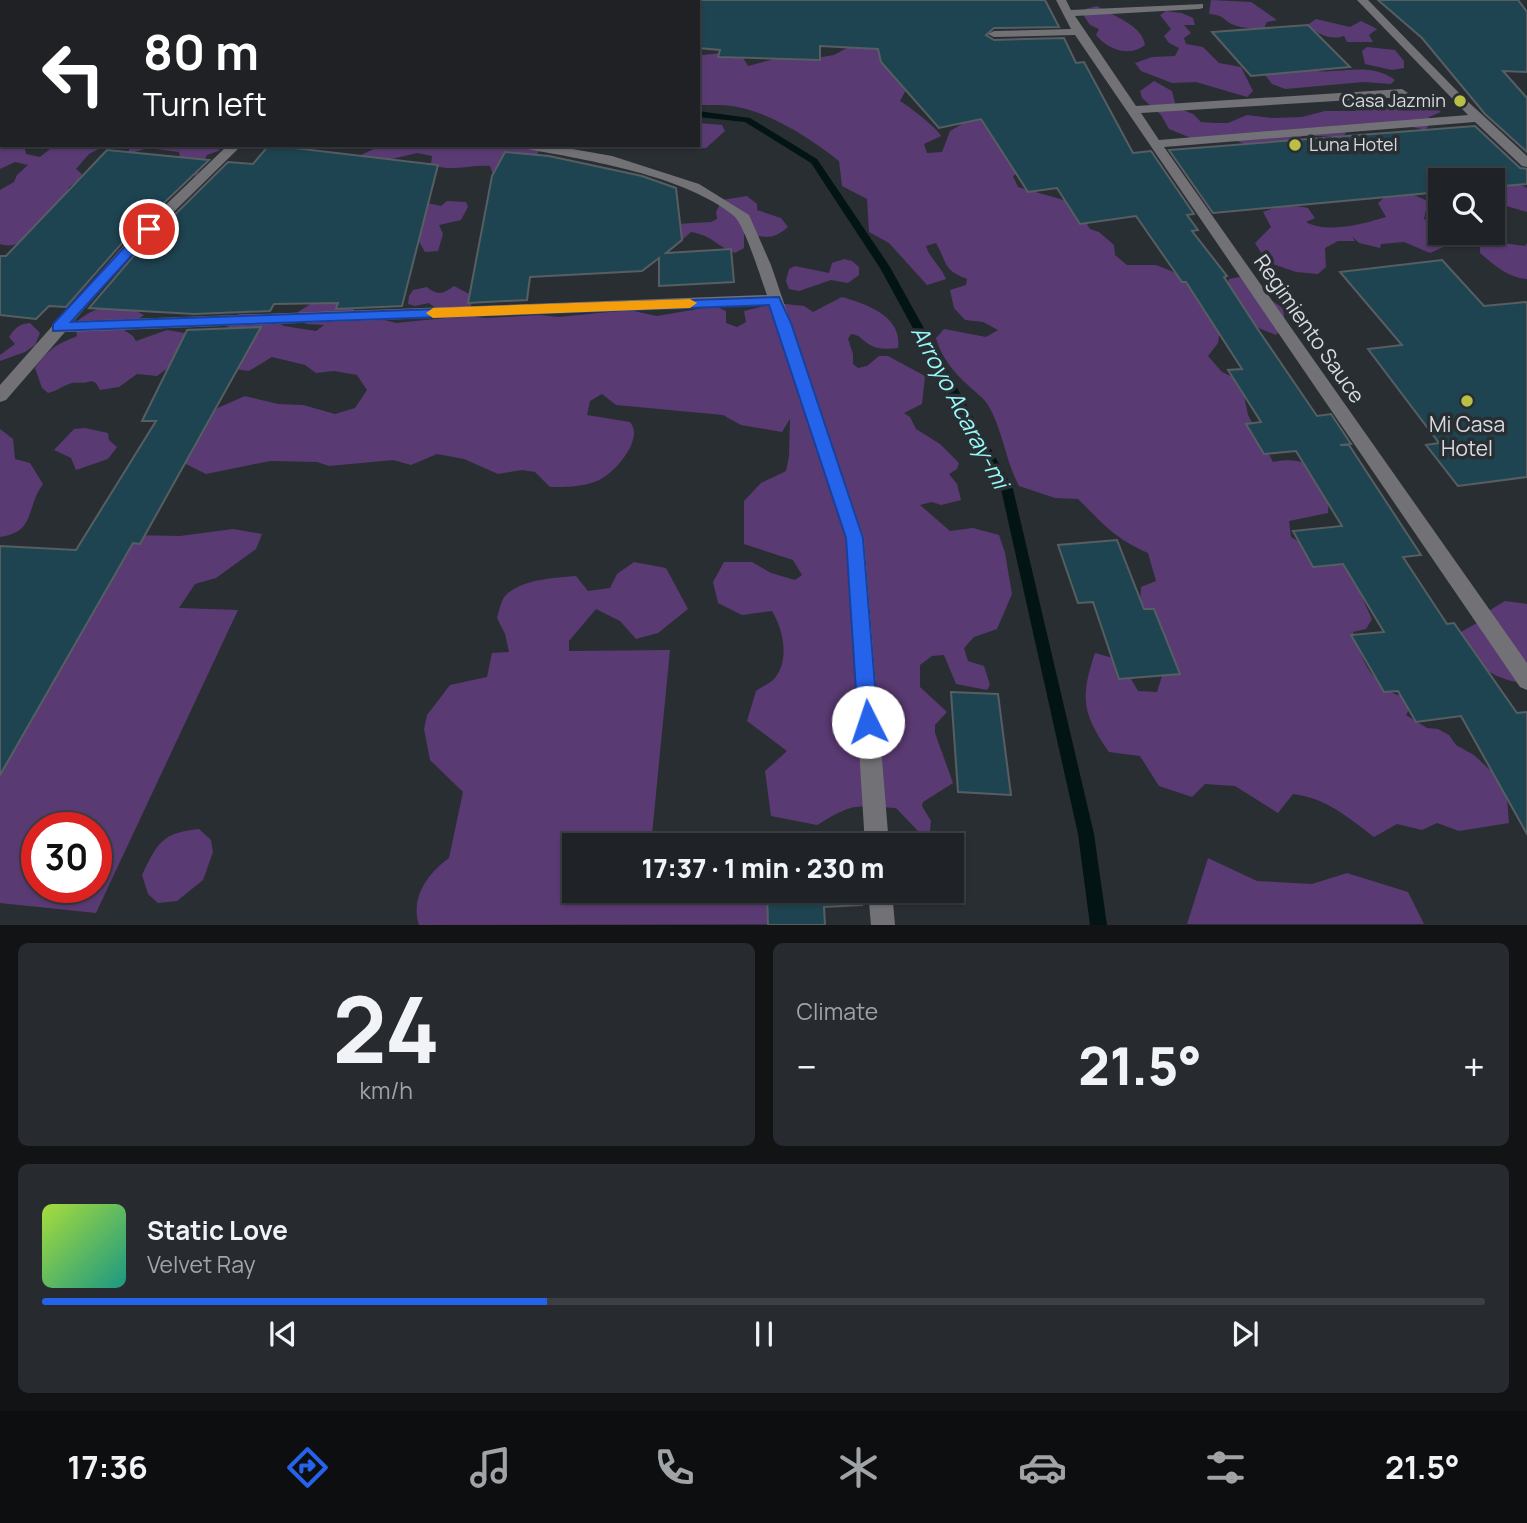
<!DOCTYPE html>
<meta charset="utf-8">
<style>
:root{--surface:#1f2226;--page:#272a2e;--text:#f1f3f6;--muted:#a1a4a7;--line:#3c3f43;--accent:#2563eb}
body{margin:0;font-family:Manrope,sans-serif;background:var(--page);color:var(--text);height:100vh;display:flex;flex-direction:column;font-size:26px;white-space:nowrap}
*{box-sizing:border-box;margin:0}
p{font-size:23px;color:var(--muted)}
.icon{flex:none;width:38px;height:38px;fill:none;stroke:currentColor;stroke-width:2;stroke-linecap:round;stroke-linejoin:round}
.map{position:relative;height:925px;overflow:hidden}
.side{display:flex;flex-direction:column;gap:18px;padding:18px;background:#111315;flex:1}
.side>*{flex:none}
.top-card{position:absolute;left:0px;top:0px;width:700px;height:147px;box-shadow:0 2px 5px #0004,0 0 0 2px var(--line);background:#202124;color:#fff;overflow:hidden}
.buttons{position:absolute;left:1428px;top:168px;display:grid;gap:14px}
.buttons a{display:grid;place-items:center;width:77px;height:77px;border-radius:0px;background:var(--surface);box-shadow:0 2px 5px #0004,0 0 0 2px var(--line);font-size:35px}
.speed{position:absolute;left:21px;top:812px;display:flex;gap:14px;font-size:35px;font-weight:700;text-align:center}
.speed>*{display:grid;place-content:center;width:91px;height:91px;border-radius:50%;background:var(--surface);box-shadow:0 2px 5px #0004,0 0 0 2px var(--line);line-height:1}
.speed .limit{border:10px solid #d22;background:#fff;color:#111}
.pin{position:absolute;display:grid;place-items:center;width:60px;height:60px;color:#fff;margin:-30px;border:4px solid #fff;border-radius:50%;box-shadow:0 2px 7px #0007}
.me{position:absolute;width:77px;margin:-38px;rotate:356deg;stroke-linejoin:round;filter:drop-shadow(0 0 5px #0008)}
.turn{display:flex;align-items:center;gap:24px;height:147px;padding:0 28px;font-size:32px}
.turn .icon{width:91px;height:91px;stroke-width:2.5}
.turn b{display:block;font-size:49px;line-height:60px}
.big{font-size:52px;font-weight:800;line-height:1.1}
.side .tile{flex:1;display:flex;flex-direction:column;justify-content:center;gap:10px;min-width:0;padding:0 24px;border-radius:10px;background:var(--page)}
.side .dial{align-items:center;gap:0}
.dial b{font-size:91px;line-height:1}
.song{display:flex;align-items:center;gap:21px}
.cover{width:84px;height:84px;border-radius:10px;background:linear-gradient(135deg,hsl(80 70% 55%),hsl(170 70% 35%))}
.played{height:7px;border-radius:4px;background:linear-gradient(90deg,var(--accent) 35%,var(--line) 35%)}
.keys{display:flex;justify-content:space-around;direction:ltr}
.heat{display:flex;justify-content:space-between;align-items:center;font-size:38px;direction:ltr}
.side .tiles{flex:1;display:grid;gap:18px;grid-template-columns:1fr 1fr}
.tile:last-child{grid-column:span 2}
.trip{position:absolute;left:562px;top:833px;width:402px;height:70px;border-radius:0px;background:var(--surface);box-shadow:0 2px 5px #0004,0 0 0 2px var(--line);font-weight:800;line-height:70px;text-align:center}
.menu{display:flex;height:112px;justify-content:space-around;align-items:center;background:#0c0e0f;color:var(--muted)}
.menu .icon{width:49px;height:49px}
.menu .on{color:var(--accent)}
.menu b{font-size:32px;color:var(--text)}
.map>svg:first-child{display:block}
.green{fill:#5a3a73;fill-rule:evenodd}
.lines{fill:none;stroke-linecap:round;stroke-linejoin:round}
.stream{fill:#031415;fill-rule:evenodd}
.building{fill:#1e4451;stroke:#565e62;stroke-width:2}
.minor{fill:#727276;fill-rule:evenodd}
.route{fill:#2563eb;stroke:#184099;stroke-width:2}
.slow{fill:#f59e0b}
.poi-dot{fill:#bac046;stroke:#292e33;stroke-width:2.5}
.labels{text-anchor:middle;stroke-width:7;stroke-linejoin:round;paint-order:stroke}
.far-poi-label{font-size:18px;fill:#d8dbdf;stroke:#292e33;text-anchor:end}
.street-label{font-size:21px;fill:#d8dbdf;stroke:#292e33}
.poi-label{font-size:21px;fill:#d8dbdf;stroke:#292e33}
.water-label{font-size:23px;font-style:italic;fill:#98f8f9;stroke:#292e33}
</style>
<div class="map">
<svg width="1527" height="925" viewBox="0 0 1527 925">
<rect width="100%" height="100%" fill="#292e33"/>
<g class="green">
<path d="M1211 0 1251 2 1277 20 1267 22 1264 28C1254 28 1243 29 1234 25 1222 20 1225 15 1209 14Z"/>
<path d="M1097 6C1112 16 1142 24 1145 45 1129 58 1107 49 1096 35L1099 29 1090 25 1082 13 1085 9Z"/>
<path d="M1166 11 1182 13 1193 18 1195 25H1184L1191 33 1184 38 1186 44 1203 47 1219 63 1241 67 1253 91 1247 97 1196 82 1172 83 1141 71 1135 63 1152 57 1175 56 1179 48 1169 43 1164 36 1171 29 1160 15Z"/>
<path d="M1316 19 1350 27 1361 21 1377 29 1369 35 1373 42H1347L1344 36C1329 41 1318 33 1306 26Z"/>
<path d="M856 43 889 48 906 90 900 101C909 106 938 129 941 136L924 144 927 153 942 152 950 131 962 124 964 118 949 95 1043 158 1013 176 1018 187 1074 203 1090 229 1099 232 1114 245 1115 255 1127 265H1156L1184 276 1220 329 1218 343 1208 356 1222 372 1241 381 1248 415 1273 462C1311 454 1331 476 1328 513L1289 521 1291 537 1319 553 1339 548 1372 619 1366 629 1353 632C1363 660 1367 676 1393 693 1400 697 1407 694 1414 700L1406 715 1427 728 1438 729 1449 735 1456 745 1474 755 1506 785 1509 823 1459 831 1437 823 1422 830 1397 824 1374 837C1348 817 1326 798 1293 794L1278 813 1235 786 1205 784 1192 797 1159 786 1140 756 1109 752C1082 713 1080 698 1095 653L1120 660 1138 691 1157 692 1166 663 1140 606 1141 587 1156 581 1148 553C1112 537 1105 525 1078 499L1055 498 1019 486C1005 460 1003 430 988 405 984 398 975 392 969 386 954 373 941 357 936 338L944 329 986 337 998 330 983 322 965 320 954 308 950 290 966 285 967 279C942 269 948 264 936 243L926 246C930 259 941 266 946 279L927 285 889 243 869 232 867 199 842 186 839 161C814 141 774 115 742 108 728 104 713 105 698 105V52L703 55 739 51 748 66 789 55 816 58 834 55Z"/>
<path d="M1367 47 1395 50 1404 61V68L1392 70 1365 64 1362 51Z"/>
<path d="M1295 65C1327 82 1363 57 1395 80L1391 84 1364 82 1285 89 1272 84 1265 75Z"/>
<path d="M1154 81 1172 91 1176 107 1193 114 1201 122 1214 123H1228L1247 115 1273 118 1302 117 1325 111H1354L1391 103 1431 104 1441 112 1429 117 1430 122 1426 130 1407 126 1348 129 1344 136H1303L1292 140 1246 144 1233 140H1196L1169 129 1161 115 1142 98 1140 91Z"/>
<path d="M698 123 722 125 725 131 706 148H691L690 145H698Z"/>
<path d="M0 133 2 145H28L25 149 26 154 40 157 55 145H106L89 154 76 169 82 174 78 180 68 188 69 190 64 195 68 200 45 214 46 217C35 231 20 251 0 244V190L14 182 17 175 28 165 15 162 0 169Z"/>
<path d="M130 145H189L196 149 205 146 221 150 207 155 197 175 183 178 179 152 148 148 128 154Z"/>
<path d="M382 145H535L539 151 530 166 498 189 490 166C469 164 451 173 431 164L432 156 417 153 383 161 361 155Z"/>
<path d="M1520 184 1527 188V212L1493 202V189Z"/>
<path d="M1411 194 1428 201 1424 219 1440 226V233H1461L1464 238 1430 253 1404 242 1381 244 1380 248 1359 243 1352 236 1355 241H1338L1325 248 1326 267 1318 274 1296 272 1267 262 1255 243 1271 227 1263 212C1280 205 1291 205 1308 208L1315 218 1306 222C1327 234 1363 224 1386 217L1378 203 1386 196Z"/>
<path d="M747 196 757 204V210L781 218 788 227C771 242 764 236 744 234V248L735 253C715 245 713 236 691 232L674 247 659 248V225L711 222 717 219 716 212 722 200Z"/>
<path d="M447 201 466 202 468 207 461 220 439 225 443 234 438 251 425 252 414 233 427 203 441 206Z"/>
<path d="M1495 242 1525 246 1527 243V279C1508 278 1494 265 1480 253V245Z"/>
<path d="M844 259 852 261 859 267V275L848 283 831 280 799 291 789 289 786 281 789 269 795 266 829 273 832 263Z"/>
<path d="M1239 277 1254 279 1271 300 1283 308 1285 323 1276 335 1244 322 1224 300 1229 279Z"/>
<path d="M454 286 473 296 471 306 443 314 429 303 415 306 408 304 409 296 413 290 427 287C438 296 443 294 454 286Z"/>
<path d="M842 297C866 304 903 316 898 348 888 349 876 350 867 343 860 338 860 335 851 334L848 339 853 354V364L858 368 867 366 879 356H888L925 376 922 404 904 413 910 417 916 429 940 444 959 463 957 469 949 474 957 484 961 500 941 505 932 502 920 505 950 531 973 528 999 535 1005 553 1012 594 997 629 974 637 964 648 968 661 984 666 990 685 987 690 956 684 944 655 932 656 920 665V687L947 712 935 725V733L953 783 923 802 922 806 931 821 930 831 919 832 896 808C855 805 853 803 817 825L771 816 765 771 787 751 747 721 756 691C761 687 771 683 775 678 790 659 783 629 772 611L742 615 718 603 713 582 724 562H752L771 573 795 580 802 575 793 560 744 544V501L761 483 786 471 789 456 790 419 782 432 741 425 723 415 616 405 602 394 590 401 587 415 630 422C632 425 634 428 634 432 635 450 610 478 594 482 580 487 565 487 550 487L535 472 522 470 498 474 464 459 437 454 411 465 393 460 329 466 317 462 270 461 206 474 180 461 197 417 245 396 278 404 303 405 335 414 355 408 367 390 357 375 334 371 316 373 305 365 272 357 249 371 177 361 157 376 137 374 119 387 100 390 96 383 91 381C83 384 79 382 72 383 64 385 57 391 48 393L42 388 35 368C49 349 55 345 77 336L75 323C97 304 119 301 144 315L124 330 133 336 136 341 167 330 190 334 219 332 231 325 239 314H263L284 326 316 331 324 325 306 324 298 312 317 300 352 298 354 312 396 323 465 316 486 318 539 315 559 317 629 310 657 316 715 306 726 311V323L737 327 746 322 744 311 776 303 804 306 813 312Z"/>
<path d="M30 323 40 333 35 345 25 352 0 361V355L15 344 9 337C15 328 19 324 30 323Z"/>
<path d="M85 428 108 433 109 440 117 447 108 459 76 470 71 458 54 450 74 429Z"/>
<path d="M0 429 13 439 15 459 30 463 43 484C25 509 36 532 0 537Z"/>
<path d="M233 529 262 534 256 549 216 578 195 584 179 608 238 610 96 913 0 903V748L126 535 180 536ZM37 828H96V887H37Z"/>
<path d="M634 562 666 568 688 609 658 633 636 639 620 621 596 609 569 641V651L670 650 651 845H574V891H796L817 924 419 925C410 898 428 873 449 858L463 792 430 760 424 729 427 715 450 685 487 677 492 653 509 652 505 634 497 618C499 611 501 601 505 596 521 579 554 578 576 576L588 591 610 588 617 574Z"/>
<path d="M1505 601 1527 604V666L1517 682C1487 677 1472 659 1454 636L1477 623 1482 615Z"/>
<path d="M199 829 211 840 213 852 203 880 177 901 158 903 148 894 142 875C158 842 162 833 199 829Z"/>
<path d="M1208 858 1257 881 1312 884 1347 873 1408 892 1424 924H1187Z"/>
</g>
<g class="lines">
<g class="stream">
<path d="M165 0H173L174 2H166Z"/>
<path d="M698 111 750 118 817 159 890 267 1013 489 1094 834 1107 925H1090L1078 834 1001 489 880 268 811 163 745 122 698 117Z"/>
</g>
</g>
<g class="building">
<path d="M698 0H1045L1059 27 994 28 986 35 994 40 1064 38 1076 63 1084 62 1133 153 1151 151 1194 214 1187 215 1198 230 1192 231 1227 276 1224 277 1257 328 1317 416 1331 414 1351 444 1340 445H1349L1421 555 1403 557 1447 624 1454 623 1517 713 1527 712V834L1461 716 1416 722 1398 691 1384 692 1351 635 1384 632 1343 564 1313 567 1293 531 1342 526 1296 451 1264 454 1246 424 1261 422 1228 370 1242 369 1186 282H1182L1136 216 1080 224 1057 188 1028 192 981 119 939 128 881 62 878 49 820 46V60L718 57 720 50 698 48Z"/>
<path d="M1378 0H1518L1527 12V72L1503 71 1527 98V152L1485 114 1422 38Z"/>
<path d="M1308 25 1350 67 1251 76 1212 32Z"/>
<path d="M1475 126 1520 168 1527 169V184L1493 187V180H1440V192L1213 213 1169 150Z"/>
<path d="M269 145 438 165 402 306 336 309 338 303 274 304 270 311 194 314 89 308 137 252 228 162 253 164Z"/>
<path d="M107 150 209 160 123 242 66 307 49 306 36 319 0 315V256H6Z"/>
<path d="M505 152 549 156 642 176 676 188 682 240 666 253 731 249 734 282 659 286V258L642 271 530 277 527 300 468 303 492 176Z"/>
<path d="M1442 260 1484 306 1527 302V477L1458 486 1426 445 1439 443 1368 349 1402 345 1340 272Z"/>
<path d="M261 327 140 544 133 543 0 775V546L76 550 156 421H142L187 330Z"/>
<path d="M1117 540 1144 609H1154L1180 674 1119 679 1093 602 1078 603 1058 545Z"/>
<path d="M951 692 998 694 1011 795 958 792Z"/>
<path d="M767 891H861L862 905 824 907 825 925H768Z"/>
</g>
<g class="lines">
<g class="minor">
<path d="M295 0H306L307 2H296Z"/>
<path d="M1056 0H1066L1071 10 1203 4V8L1199 9 1075 16 1136 106 1402 89 1408 93 1402 97 1141 113 1159 140 1468 115 1357 0H1368L1464 98 1527 156V167L1522 166 1475 122 1164 147 1527 663V690L1520 687 1075 35 994 37 988 34 994 31 1071 29Z"/>
<path d="M228 145H242L135 250 74 321 767 295C761 279 745 226 734 216 686 176 588 160 527 149L521 145H550L612 156 699 184 749 215 771 265 864 538 889 845H865L846 538 770 305 65 332 6 400 0 402V385L125 244Z"/>
<path d="M868 891H892L895 925H871Z"/>
</g>
</g>
<path class="route" d="M149 225 153 226V232L71 322 779 297 791 323 863 538 878 722 875 729 868 731 861 729 858 722 846 538 769 305 53 331V324L144 226Z"/>
<path class="slow" d="M690 299 697 303 690 308 433 318 426 313 433 308Z"/>
<g class="poi-dot">
<circle cx="1460" cy="101" r="7"/>
<circle cx="1295" cy="145" r="7"/>
<circle cx="1467" cy="401" r="7"/>
</g>
<g class="labels">
<g class="far-poi-label">
<text x="1446" y="107">Casa Jazmin</text>
<text x="1309" y="151" text-anchor="start">Luna Hotel</text>
</g>
<g class="street-label">
<text transform="translate(1309 329) rotate(55)" y="7">Regimiento Sauce</text>
</g>
<g class="poi-label">
<text x="1467" y="432">Mi Casa<tspan x="1467" dy="24">Hotel</tspan></text>
</g>
<g class="water-label">
<text transform="translate(960 407) rotate(62)" y="8">Arroyo Acaray-mi</text>
</g>
</g>
</svg>
<div class="buttons">
<a><svg class="icon" aria-label="search" viewBox="0 0 24 24"><circle cx="10" cy="10" r="6"/><path d="M15 15l6 6"/></svg></a>
</div>
<div class="speed"><div class="limit">30</div></div>
<div class="pin" style="left:149px;top:229px;background:#d93025"><svg class="icon" aria-label="arrive" viewBox="0 0 24 24"><path d="M6 21V4h12l-3 4 3 4H6"/></svg></div>
<svg class="me" style="left:868px;top:722px" viewBox="-20 -20 40 40"><circle r="19" fill="#fff"/><path d="M0-13L10 11 0 6-10 11z" fill="#2563eb"/></svg>
<div class="trip">17:37 · 1 min · 230 m</div>
<div class="top-card">
<div class="turn"><svg class="icon" aria-label="left" viewBox="0 0 24 24"><path d="M17 20v-9H6M10 6l-5 5 5 5"/></svg><div><b>80 m</b>Turn left</div></div>
</div>
</div>
<section class="side">
<div class="tiles">
<div class="tile dial"><b>24</b><p>km/h</p></div>
<div class="tile"><p>Climate</p>
<div class="heat"><a>−</a><b class="big">21.5°</b><a>+</a></div>
</div>
<div class="tile">
<div class="song"><i class="cover"></i><div><b>Static Love</b><p>Velvet Ray</p></div></div>
<div class="played"></div>
<div class="keys"><svg class="icon" aria-label="previous" viewBox="0 0 24 24"><path d="M18 5L8 12l10 7zM5 5v14"/></svg><svg class="icon" aria-label="pause" viewBox="0 0 24 24"><path d="M8 5v14M16 5v14"/></svg><svg class="icon" aria-label="next" viewBox="0 0 24 24"><path d="M6 5l10 7-10 7zM19 5v14"/></svg></div>
</div>
</div>
</section>
<nav class="menu">
<b>17:36</b>
<svg class="icon on" aria-label="directions" viewBox="0 0 24 24"><path d="M12 3l9 9-9 9-9-9zM9 14v-3h6M13 9l2 2-2 2"/></svg>
<svg class="icon" aria-label="music" viewBox="0 0 24 24"><path d="M9 18V5l10-2v13"/><circle cx="6" cy="18" r="3"/><circle cx="16" cy="16" r="3"/></svg>
<svg class="icon" aria-label="phone" viewBox="0 0 24 24"><path d="M5 4h4l2 5-3 2q2 4 5 5l2-3 5 2v4C11 20 4 13 5 4z"/></svg>
<svg class="icon" aria-label="climate" viewBox="0 0 24 24"><path d="M12 3v18M4 7l16 10M4 17L20 7"/></svg>
<svg class="icon" aria-label="car" viewBox="0 0 24 24"><path d="M5 17H2v-5l4-1 3-4h7l3 4 3 1v5h-3M9 17h6M6 11h13"/><circle cx="7" cy="17" r="2"/><circle cx="17" cy="17" r="2"/></svg>
<svg class="icon" aria-label="filters" viewBox="0 0 24 24"><path d="M4 7h16M4 17h16"/><circle cx="9" cy="7" r="2"/><circle cx="15" cy="17" r="2"/></svg>
<b>21.5°</b>
</nav>
